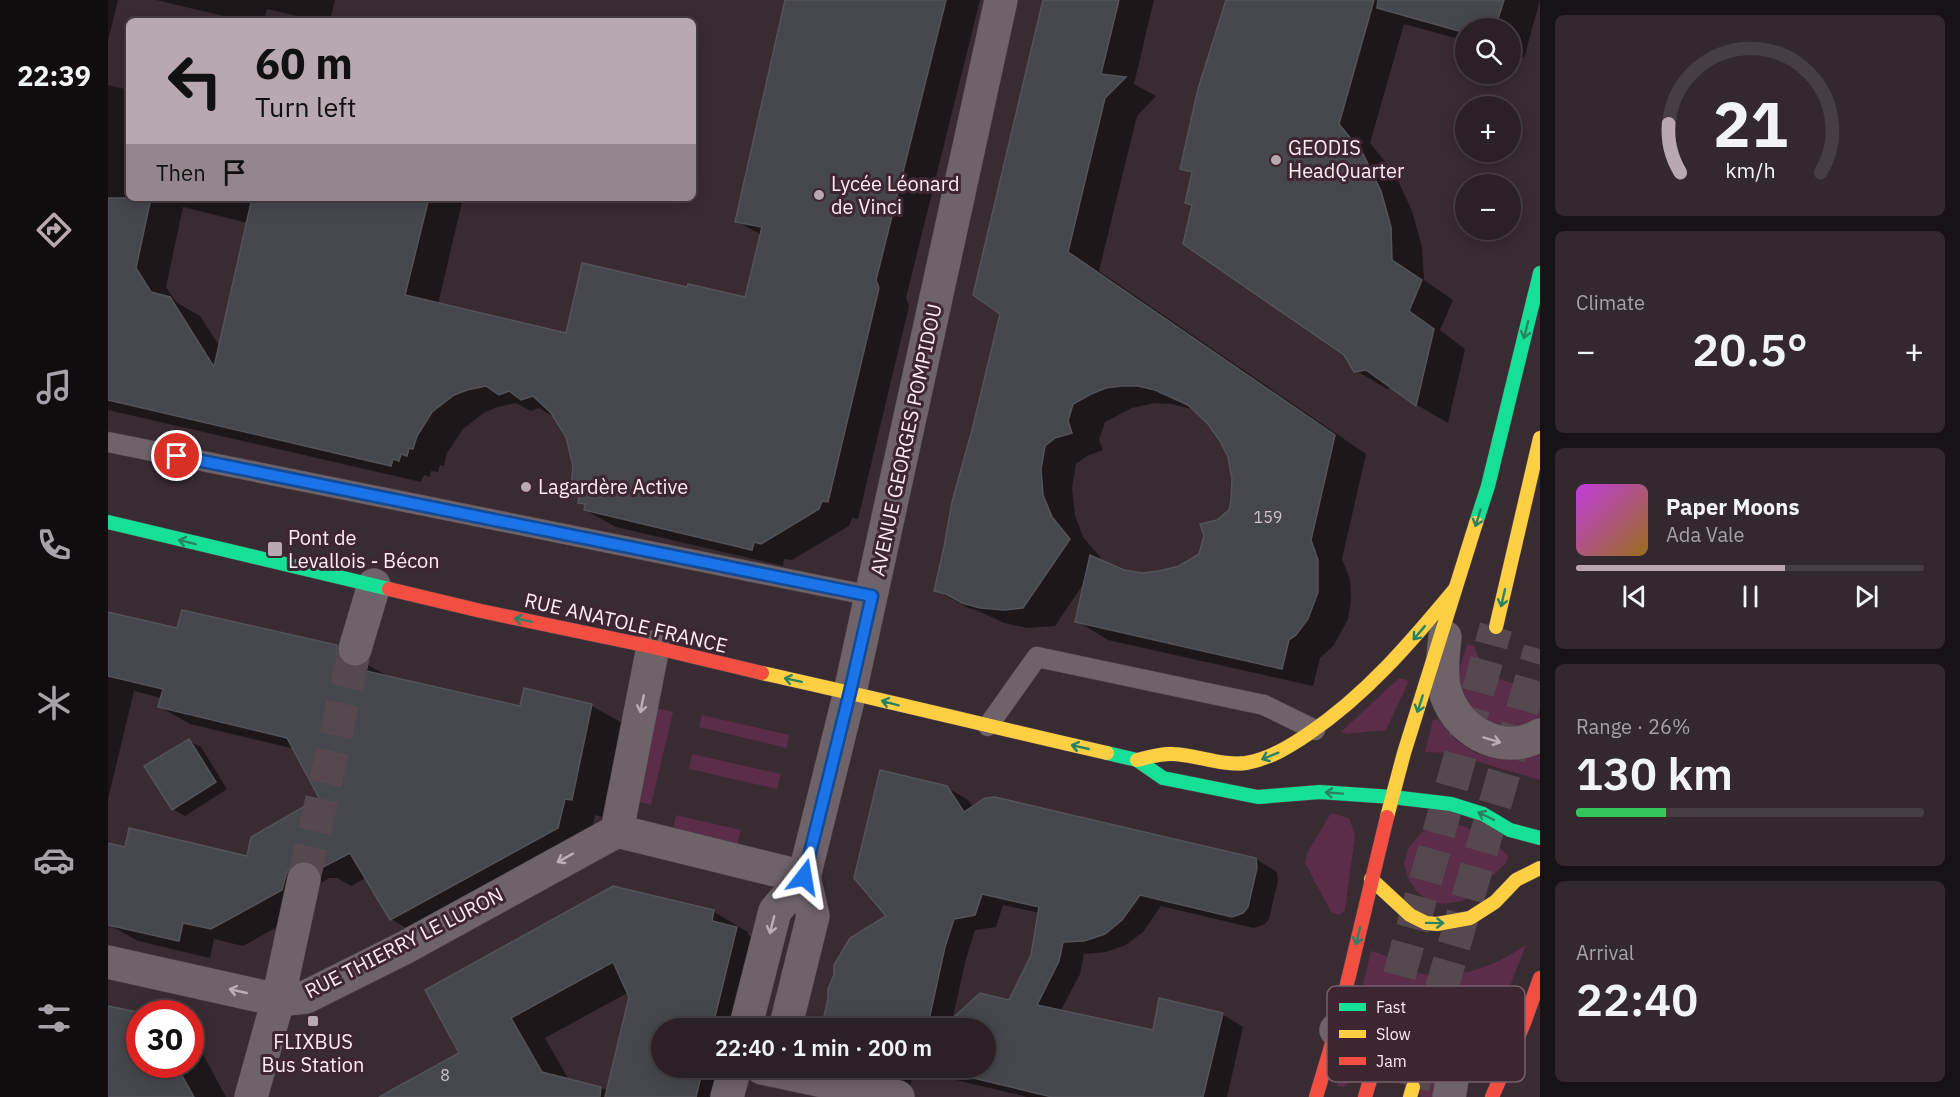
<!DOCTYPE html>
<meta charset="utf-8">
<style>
:root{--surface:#2a2026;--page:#32282e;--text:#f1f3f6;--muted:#a5a3a7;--line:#463e43;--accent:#b8a8b0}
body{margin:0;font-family:"IBM Plex Sans",sans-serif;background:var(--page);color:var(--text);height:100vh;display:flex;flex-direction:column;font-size:22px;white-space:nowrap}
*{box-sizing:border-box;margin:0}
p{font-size:20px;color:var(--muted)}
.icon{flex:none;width:33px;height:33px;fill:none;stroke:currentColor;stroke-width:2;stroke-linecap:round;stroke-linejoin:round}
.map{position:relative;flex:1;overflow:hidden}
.sheet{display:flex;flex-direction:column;gap:15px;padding:15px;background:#171215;width:420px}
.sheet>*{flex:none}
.guide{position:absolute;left:18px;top:18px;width:570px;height:183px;border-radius:9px;box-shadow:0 3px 15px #0003,0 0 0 2px var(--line);background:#b8a8b0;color:#111;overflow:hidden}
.controls{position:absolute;left:1347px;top:18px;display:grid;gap:12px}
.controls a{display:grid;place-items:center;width:66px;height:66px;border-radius:50%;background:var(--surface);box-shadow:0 3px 15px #0003,0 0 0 2px var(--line);font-size:30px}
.speed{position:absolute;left:18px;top:1000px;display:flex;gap:12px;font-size:30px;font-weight:700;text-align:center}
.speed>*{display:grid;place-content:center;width:78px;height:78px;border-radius:50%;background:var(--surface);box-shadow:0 3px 15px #0003,0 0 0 2px var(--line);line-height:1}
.speed .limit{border:9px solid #d22;background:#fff;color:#111}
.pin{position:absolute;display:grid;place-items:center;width:51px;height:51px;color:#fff;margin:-26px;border:3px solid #fff;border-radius:50%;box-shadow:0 2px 6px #0007}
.me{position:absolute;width:66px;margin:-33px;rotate:14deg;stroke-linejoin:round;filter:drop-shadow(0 0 4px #0008)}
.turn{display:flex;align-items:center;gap:21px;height:126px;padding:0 30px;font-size:27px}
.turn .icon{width:78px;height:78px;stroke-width:2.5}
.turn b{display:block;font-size:42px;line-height:51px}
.then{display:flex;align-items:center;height:57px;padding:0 30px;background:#0003;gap:12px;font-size:22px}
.big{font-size:45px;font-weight:600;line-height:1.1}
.sheet .card{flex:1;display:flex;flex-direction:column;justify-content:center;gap:9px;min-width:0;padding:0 21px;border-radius:9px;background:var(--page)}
.sheet .dial{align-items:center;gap:0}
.dial svg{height:156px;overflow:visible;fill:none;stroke:var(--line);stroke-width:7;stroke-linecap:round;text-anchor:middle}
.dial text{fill:var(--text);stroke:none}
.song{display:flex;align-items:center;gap:18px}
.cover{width:72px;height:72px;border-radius:9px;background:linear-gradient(135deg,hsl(290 70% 55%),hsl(40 70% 35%))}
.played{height:6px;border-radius:3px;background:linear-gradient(90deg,var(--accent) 60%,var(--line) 60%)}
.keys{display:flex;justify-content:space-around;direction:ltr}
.heat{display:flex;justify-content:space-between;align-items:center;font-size:33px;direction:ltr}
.charge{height:9px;border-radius:4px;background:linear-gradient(90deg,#34c759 26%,var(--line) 0)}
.trip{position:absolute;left:543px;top:1018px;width:345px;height:60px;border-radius:30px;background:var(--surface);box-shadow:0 3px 15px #0003,0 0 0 2px var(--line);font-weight:600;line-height:60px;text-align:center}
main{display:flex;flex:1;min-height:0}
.dock{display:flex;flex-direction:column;width:108px;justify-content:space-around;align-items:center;background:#110d0f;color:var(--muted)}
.dock .icon{width:42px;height:42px}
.dock .current{color:var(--accent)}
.dock b{font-size:27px;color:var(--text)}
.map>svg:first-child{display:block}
.green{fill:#5b2d48}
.shadow{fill:#0007;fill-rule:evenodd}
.building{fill:#46474d;stroke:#535358;stroke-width:1.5}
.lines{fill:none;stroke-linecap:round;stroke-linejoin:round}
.street-tunnel{stroke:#56484f;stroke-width:33;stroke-dasharray:33 16;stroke-linecap:butt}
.primary-tunnel{stroke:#56484f;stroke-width:33;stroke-dasharray:33 16;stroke-linecap:butt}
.lane-casing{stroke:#53474e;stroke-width:21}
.street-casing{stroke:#53474e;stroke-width:34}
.fast-casing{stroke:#53474e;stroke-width:15}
.slow-casing{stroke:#53474e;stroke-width:15}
.jam-casing{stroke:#53474e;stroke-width:15}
.lane{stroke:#6e6369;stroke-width:20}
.street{stroke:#6e6369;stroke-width:33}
.fast{stroke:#16e098;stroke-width:14}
.slow{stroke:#ffcf43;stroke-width:14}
.jam{stroke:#f24e42;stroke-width:14}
.oneway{stroke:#2a8265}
.oneway2{stroke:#bdaeb5}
.route-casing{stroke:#114b97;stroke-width:15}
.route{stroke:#1a73e8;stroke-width:10}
.poi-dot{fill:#b8a8b0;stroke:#3e2532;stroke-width:2}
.labels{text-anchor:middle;stroke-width:6;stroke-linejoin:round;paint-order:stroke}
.number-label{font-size:16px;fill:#cfc2ca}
.poi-label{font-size:20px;fill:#fdebf4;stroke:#3e2532;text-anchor:start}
.street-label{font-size:20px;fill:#fdebf4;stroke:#3e2532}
.key{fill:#3e2532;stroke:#77606c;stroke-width:1.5}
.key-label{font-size:16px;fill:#fdebf4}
</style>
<main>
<nav class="dock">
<b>22:39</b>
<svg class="icon current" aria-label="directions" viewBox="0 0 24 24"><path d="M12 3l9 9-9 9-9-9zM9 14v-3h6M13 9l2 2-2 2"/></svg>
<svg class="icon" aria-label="music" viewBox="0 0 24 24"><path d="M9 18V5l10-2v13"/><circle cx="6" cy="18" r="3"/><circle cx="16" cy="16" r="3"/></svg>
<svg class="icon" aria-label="phone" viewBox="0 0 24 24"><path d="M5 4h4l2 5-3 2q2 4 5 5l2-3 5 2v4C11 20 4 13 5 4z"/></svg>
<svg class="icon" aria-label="climate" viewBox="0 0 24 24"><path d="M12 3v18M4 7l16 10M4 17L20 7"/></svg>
<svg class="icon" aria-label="car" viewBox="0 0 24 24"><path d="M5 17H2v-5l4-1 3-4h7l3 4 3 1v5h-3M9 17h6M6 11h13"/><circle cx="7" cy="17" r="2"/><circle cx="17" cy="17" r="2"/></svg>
<svg class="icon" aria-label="filters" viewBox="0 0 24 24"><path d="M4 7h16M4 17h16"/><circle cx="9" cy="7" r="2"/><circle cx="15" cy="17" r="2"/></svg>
</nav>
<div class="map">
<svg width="1432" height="1097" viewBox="0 0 1432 1097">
<rect width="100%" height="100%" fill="#382b32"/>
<g class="green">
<path d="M1359 644 1366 646C1378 679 1399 688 1432 682V719L1411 726 1393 727 1365 714 1350 684 1352 667Z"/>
<path d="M1291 678 1299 680 1300 683 1278 730 1239 734 1233 732Z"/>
<path d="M549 708 565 712 543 805 528 801Z"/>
<path d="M594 715 681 735 679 748 591 727Z"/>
<path d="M1330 719 1349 741 1368 753 1390 759H1405L1432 752V780L1340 753 1317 752 1325 720Z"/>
<path d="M584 754 673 774 669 789 581 769Z"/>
<path d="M1223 813 1241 818 1247 835 1237 911 1231 915 1223 912 1197 863 1199 853Z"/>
<path d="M568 815 633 830 628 849 564 834Z"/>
<path d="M1338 824C1343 824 1348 824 1352 825 1365 829 1394 846 1400 857L1398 863 1364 895 1354 901 1336 904 1321 901 1309 892 1300 878 1296 864 1300 849 1312 834 1321 827Z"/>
<path d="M1418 945 1388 1022 1368 1062H1364L1361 1060 1353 1038 1354 1036C1362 1032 1369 1029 1375 1023 1385 1015 1398 995 1383 987L1379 989 1364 1013H1360C1351 1006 1337 987 1324 991 1318 993 1312 997 1307 1000L1282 994 1258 998 1255 996 1253 993 1263 951C1277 953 1287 964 1300 970 1309 974 1322 975 1332 975 1365 975 1390 963 1418 945Z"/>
<path d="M1270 1027 1307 1030 1331 1056 1327 1097H1313C1309 1092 1305 1086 1301 1082 1281 1065 1253 1070 1236 1087L1229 1086C1238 1058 1242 1040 1270 1027Z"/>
</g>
<g class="shadow">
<path d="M0 0H10L0 41Z"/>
<path d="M48 0H227L222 21H211L159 9 156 21H137Z"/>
<path d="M679 0H872L798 298 801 306 750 519 744 518 741 526 684 560 676 559 675 566 508 527 477 510 478 505 472 502 473 497 467 494 466 466 460 437 447 416H444L431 408 423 411 408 403 390 407 377 412 355 429 339 453 336 466 332 465 330 472 323 471 322 477 316 475 313 482 0 410V85L21 90V198H355L330 304 459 334 580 289 639 298 654 235 628 221ZM75 207 140 223 112 347 92 316 68 302 58 287Z"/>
<path d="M937 0H1046L1026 84 1048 96 1029 116 991 271 1258 454 1234 559 1242 579 1243 600 1240 619 1226 645 1212 658 1205 686 1000 640 969 621 978 580 947 626 920 628 896 623 871 611 860 608 828 590 894 313ZM1047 403 1063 404 1088 410 1101 423 1122 457 1126 479 1122 511 1092 555 1071 567 1051 573 1035 574 1015 571 991 561 993 558 975 537 967 515 964 488 968 464 979 456 995 450 991 440 997 422 1024 408Z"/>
<path d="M1120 0H1432L1416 58 1402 54V28H1358V41L1296 24 1262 143 1287 174 1304 211 1314 247 1316 280 1345 300 1332 330 1357 349 1340 423 1309 405 1285 388 1279 389 1247 370 1237 354 1085 206 1078 202 1085 174 1074 168Z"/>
<path d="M0 613 70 630 228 647 285 679 413 708 417 690 484 706 514 723 494 817 487 815 481 846 313 937 283 919 258 878 243 886 229 878H221L212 884 208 893 205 907 135 946 106 939 102 958 30 941 0 924V844L18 848 140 857 213 799 187 749 82 724 52 707 54 698 26 691 0 799Z"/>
<path d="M81 741 93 747 119 789 77 816 65 809Z"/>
<path d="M838 787 860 800 865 807 1148 859 1169 872 1170 881 1161 919 1157 924 1146 928 1053 906 1035 932 1018 945 998 952 976 954 972 974 952 1012 1046 1032 1114 1014 1135 1027 1119 1097H919L806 1070 802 1087 729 1068H878V1029H714L717 1019 716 1014 781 916ZM895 905 932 913 925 955 902 1002 844 1021 858 959 867 930 888 927Z"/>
<path d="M506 888 606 912 640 932V935L663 948 643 1029H554V1068H634L627 1097H274L353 1054ZM521 992 523 997 500 1090 461 1080 437 1038Z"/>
<path d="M0 1006 33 1014H32V1065H82V1036L86 1038 118 1097H0Z"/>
</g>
<g class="building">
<path d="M677 0H838L768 280 771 288 720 502 714 501 711 509 653 544 646 542 644 550 476 510 477 504 470 503 471 496 466 495 467 488 463 487 465 466 458 437 443 413 425 396 413 400 401 391 391 395 378 386 359 390 346 395 324 412 309 436 305 449 301 448 299 456 293 454 291 461 285 459 283 466 0 400V198H43L28 268 43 292 62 297 106 367 144 198H321L297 295 458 333 474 263 579 287 580 284 637 297 654 227 627 222Z"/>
<path d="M935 0H1011L993 74 1018 77 997 98 960 252 1227 435 1203 540 1210 560V592L1200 619 1188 635 1181 640 1174 669 967 622 982 555 1016 570 1035 573 1051 571 1071 566 1091 554 1096 536 1092 524 1109 520 1121 510 1123 500 1124 479 1120 457 1112 441 1100 424 1080 405 1047 390 1030 386H1014L998 388 983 394 965 404 960 421 964 433 947 438 937 446 933 469 935 495 944 517 962 539 915 608 897 610 872 608 854 603 838 594 826 591 836 547 844 502 864 430 892 314 865 295Z"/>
<path d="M1118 0H1266L1231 124 1255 154 1273 191 1283 227 1284 260 1314 280 1301 311 1326 329 1308 406 1258 370 1246 372 1236 355 1075 244 1084 205 1077 203 1084 172 1072 169 1090 89Z"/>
<path d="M1270 0H1396L1387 28H1358V33L1269 8Z"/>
<path d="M74 610 229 645V654L233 661 241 667H251L260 663 258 671 412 706 416 688 484 704 464 800 457 799 450 828 282 920 242 853 211 869 208 865 200 861H190L182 867 178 875 174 890 103 929 75 923 71 941 0 925V843L17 847 21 828 139 856 143 837 211 798 179 738 50 707 55 689 0 676V612L69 628Z"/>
<path d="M81 739 108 782 64 810 36 766Z"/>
<path d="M772 770 839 786 856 812 877 798 887 797 1148 858 1149 868 1140 907 1135 913 1124 917 1032 895 1014 920 997 934 976 941 955 942 951 961 929 1005 1045 1030 1051 998 1115 1013 1095 1097H944L823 1068H878V1029H833L872 993 901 1000 923 955 931 907 874 894 867 915 846 919 837 947 819 1029H713L720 999V989L726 975V965L742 938 778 916 746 878Z"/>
<path d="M505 886 606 910 604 921 629 927 604 1029H554V1068H595L588 1097H497L521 997 505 962 403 1018 434 1072 493 1087 492 1097H271L351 1053 317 990Z"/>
<path d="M0 1006 39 1014H32V1065H68L86 1097H0Z"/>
</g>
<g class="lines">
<path class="street-tunnel" d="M196 879 247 649"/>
<g class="primary-tunnel">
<path d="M1265 1070 1388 627"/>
<path d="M1305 1087 1432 649"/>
</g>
<defs>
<g id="lane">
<path d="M0 442 764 596"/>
<path d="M880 726 929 657 1156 705 1207 730"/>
</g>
<g id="street">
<path d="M1337 637C1335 653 1333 671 1336 687 1345 729 1393 758 1432 735"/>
<path d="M247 649 266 585"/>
<path d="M509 831 696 877"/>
<path d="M509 831 545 647"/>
<path d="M0 962 170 1000 198 997 296 948 509 831"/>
<path d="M637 1029 667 911 696 877 742 692 893 0"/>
<path d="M677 1029 705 916 696 877"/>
<path d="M1228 1030C1242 1025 1256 1017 1271 1013 1283 1011 1296 1012 1307 1017 1344 1031 1349 1062 1341 1097"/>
<path d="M654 1068 790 1097"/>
<path d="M143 1097 170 1000 196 879"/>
<path d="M619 1097 627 1068"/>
</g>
<g id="fast">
<path d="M0 522 281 589"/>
<path d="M1368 523 1380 486 1432 273"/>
<path d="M999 753 1029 760 1055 778 1150 797 1212 792 1284 797 1343 804 1375 814 1402 830 1432 838"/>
</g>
<g id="slow">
<path d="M1388 627 1432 438"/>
<path d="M654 673C769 698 884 727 999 753"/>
<path d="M1029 760C1041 757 1053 753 1065 754 1090 755 1113 766 1138 763 1161 759 1181 747 1200 734 1258 695 1303 642 1347 589"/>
<path d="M1279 817 1296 753 1368 523"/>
<path d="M1263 879 1302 915 1318 923 1329 924 1362 918 1387 902 1408 880 1432 868"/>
<path d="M1302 1097 1305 1087"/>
</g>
<g id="jam">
<path d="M281 589 373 611 545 647 654 673"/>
<path d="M1208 1097 1228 1030 1279 817"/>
<path d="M1257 1097 1265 1070"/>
<path d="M1384 1097 1416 1023 1432 978"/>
</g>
</defs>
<use href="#lane" class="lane-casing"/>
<use href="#street" class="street-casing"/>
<use href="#fast" class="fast-casing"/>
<use href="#slow" class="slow-casing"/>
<use href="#jam" class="jam-casing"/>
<use href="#lane" class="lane"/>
<use href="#street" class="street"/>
<use href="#fast" class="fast"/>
<use href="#slow" class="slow"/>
<use href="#jam" class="jam"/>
</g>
<defs><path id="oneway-shaft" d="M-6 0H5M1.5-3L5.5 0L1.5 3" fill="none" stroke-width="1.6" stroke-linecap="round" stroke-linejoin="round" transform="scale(1.5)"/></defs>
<g class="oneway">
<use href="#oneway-shaft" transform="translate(1418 330) rotate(104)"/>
<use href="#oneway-shaft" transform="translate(1370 518) rotate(107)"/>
<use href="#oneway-shaft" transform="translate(79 542) rotate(-166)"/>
<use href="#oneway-shaft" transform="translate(1395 598) rotate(103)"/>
<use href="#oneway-shaft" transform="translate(415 620) rotate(-168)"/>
<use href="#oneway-shaft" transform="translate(1311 633) rotate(130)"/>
<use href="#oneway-shaft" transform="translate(685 680) rotate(-168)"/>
<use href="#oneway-shaft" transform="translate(782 703) rotate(-165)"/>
<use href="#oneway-shaft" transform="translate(1312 704) rotate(108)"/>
<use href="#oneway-shaft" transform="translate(972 747) rotate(-167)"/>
<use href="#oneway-shaft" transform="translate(1162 756) rotate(158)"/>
<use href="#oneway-shaft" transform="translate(1226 793) rotate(-176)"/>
<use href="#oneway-shaft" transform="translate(1378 816) rotate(-154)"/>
<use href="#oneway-shaft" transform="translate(1327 923) rotate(1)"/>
<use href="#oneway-shaft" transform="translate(1250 936) rotate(103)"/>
</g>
<g class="oneway2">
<use href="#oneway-shaft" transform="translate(534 704) rotate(101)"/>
<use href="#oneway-shaft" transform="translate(1384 740) rotate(17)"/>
<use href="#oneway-shaft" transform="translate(457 858) rotate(151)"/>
<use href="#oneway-shaft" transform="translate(664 925) rotate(104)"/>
<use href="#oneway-shaft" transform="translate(130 991) rotate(-167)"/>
</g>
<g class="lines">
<defs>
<path id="route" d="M69 456 764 596 742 692 696 877"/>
</defs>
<use href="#route" class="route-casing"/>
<use href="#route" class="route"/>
</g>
<g class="poi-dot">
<circle cx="1168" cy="160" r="6"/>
<circle cx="711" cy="195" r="6"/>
<circle cx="418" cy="487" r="6"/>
<rect x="159" y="541" width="16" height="16" rx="3"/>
<rect x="199" y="1015" width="12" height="12" rx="3"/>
</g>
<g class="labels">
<g class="number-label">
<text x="1160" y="523">159</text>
<text x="337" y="1081">8</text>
</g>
<g class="poi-label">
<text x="1180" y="155">GEODIS<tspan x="1180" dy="23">HeadQuarter</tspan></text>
<text x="723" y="191">Lycée Léonard<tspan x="723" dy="23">de Vinci</tspan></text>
<text x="430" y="494">Lagardère Active</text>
<text x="180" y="545">Pont de<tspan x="180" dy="23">Levallois - Bécon</tspan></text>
<text x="205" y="1049" text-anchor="middle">FLIXBUS<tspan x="205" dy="23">Bus Station</tspan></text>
</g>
<g class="street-label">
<text transform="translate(798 440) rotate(-78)" y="7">AVENUE GEORGES POMPIDOU</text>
<text transform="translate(518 623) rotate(13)" y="7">RUE ANATOLE FRANCE</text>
<text transform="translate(296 943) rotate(-27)" y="7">RUE THIERRY LE LURON</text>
</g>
</g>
<rect x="1219" y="986" width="198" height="96" rx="9" class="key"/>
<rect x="1231" y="1003" width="27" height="8" fill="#16e098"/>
<rect x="1231" y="1030" width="27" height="8" fill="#ffcf43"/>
<rect x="1231" y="1057" width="27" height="8" fill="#f24e42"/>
<g class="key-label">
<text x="1268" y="1013">Fast</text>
<text x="1268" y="1040">Slow</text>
<text x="1268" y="1067">Jam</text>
</g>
</svg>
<div class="controls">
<a><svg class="icon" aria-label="search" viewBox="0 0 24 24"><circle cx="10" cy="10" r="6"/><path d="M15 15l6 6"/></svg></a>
<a>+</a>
<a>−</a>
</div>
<div class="speed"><div class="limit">30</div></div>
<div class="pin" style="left:69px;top:456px;background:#d93025"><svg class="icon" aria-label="arrive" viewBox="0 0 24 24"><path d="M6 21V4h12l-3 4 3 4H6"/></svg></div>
<svg class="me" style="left:696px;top:877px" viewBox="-20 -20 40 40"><path d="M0-17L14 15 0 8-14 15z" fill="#1a73e8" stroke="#fff" stroke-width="4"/></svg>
<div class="trip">22:40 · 1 min · 200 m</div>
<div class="guide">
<div class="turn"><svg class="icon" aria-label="left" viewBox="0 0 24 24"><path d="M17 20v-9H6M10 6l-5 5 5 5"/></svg><div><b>60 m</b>Turn left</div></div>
<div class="then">Then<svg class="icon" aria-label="arrive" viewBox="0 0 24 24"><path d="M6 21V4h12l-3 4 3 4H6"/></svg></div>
</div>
</div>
<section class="sheet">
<div class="card dial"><svg viewBox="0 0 100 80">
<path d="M14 69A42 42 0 1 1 86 69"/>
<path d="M14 69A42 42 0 0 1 8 44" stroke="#b8a8b0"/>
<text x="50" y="56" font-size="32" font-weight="700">21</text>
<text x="50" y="72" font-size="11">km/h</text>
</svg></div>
<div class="card"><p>Climate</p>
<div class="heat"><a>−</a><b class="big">20.5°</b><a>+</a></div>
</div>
<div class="card">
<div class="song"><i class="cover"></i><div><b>Paper Moons</b><p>Ada Vale</p></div></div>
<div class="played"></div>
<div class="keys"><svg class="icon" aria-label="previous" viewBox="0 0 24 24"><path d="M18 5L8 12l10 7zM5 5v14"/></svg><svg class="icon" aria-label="pause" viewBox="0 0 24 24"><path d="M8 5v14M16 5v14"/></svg><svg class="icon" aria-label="next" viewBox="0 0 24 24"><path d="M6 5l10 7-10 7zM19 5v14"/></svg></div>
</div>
<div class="card"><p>Range · 26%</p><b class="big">130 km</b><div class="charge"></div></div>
<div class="card"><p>Arrival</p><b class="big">22:40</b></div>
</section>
</main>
